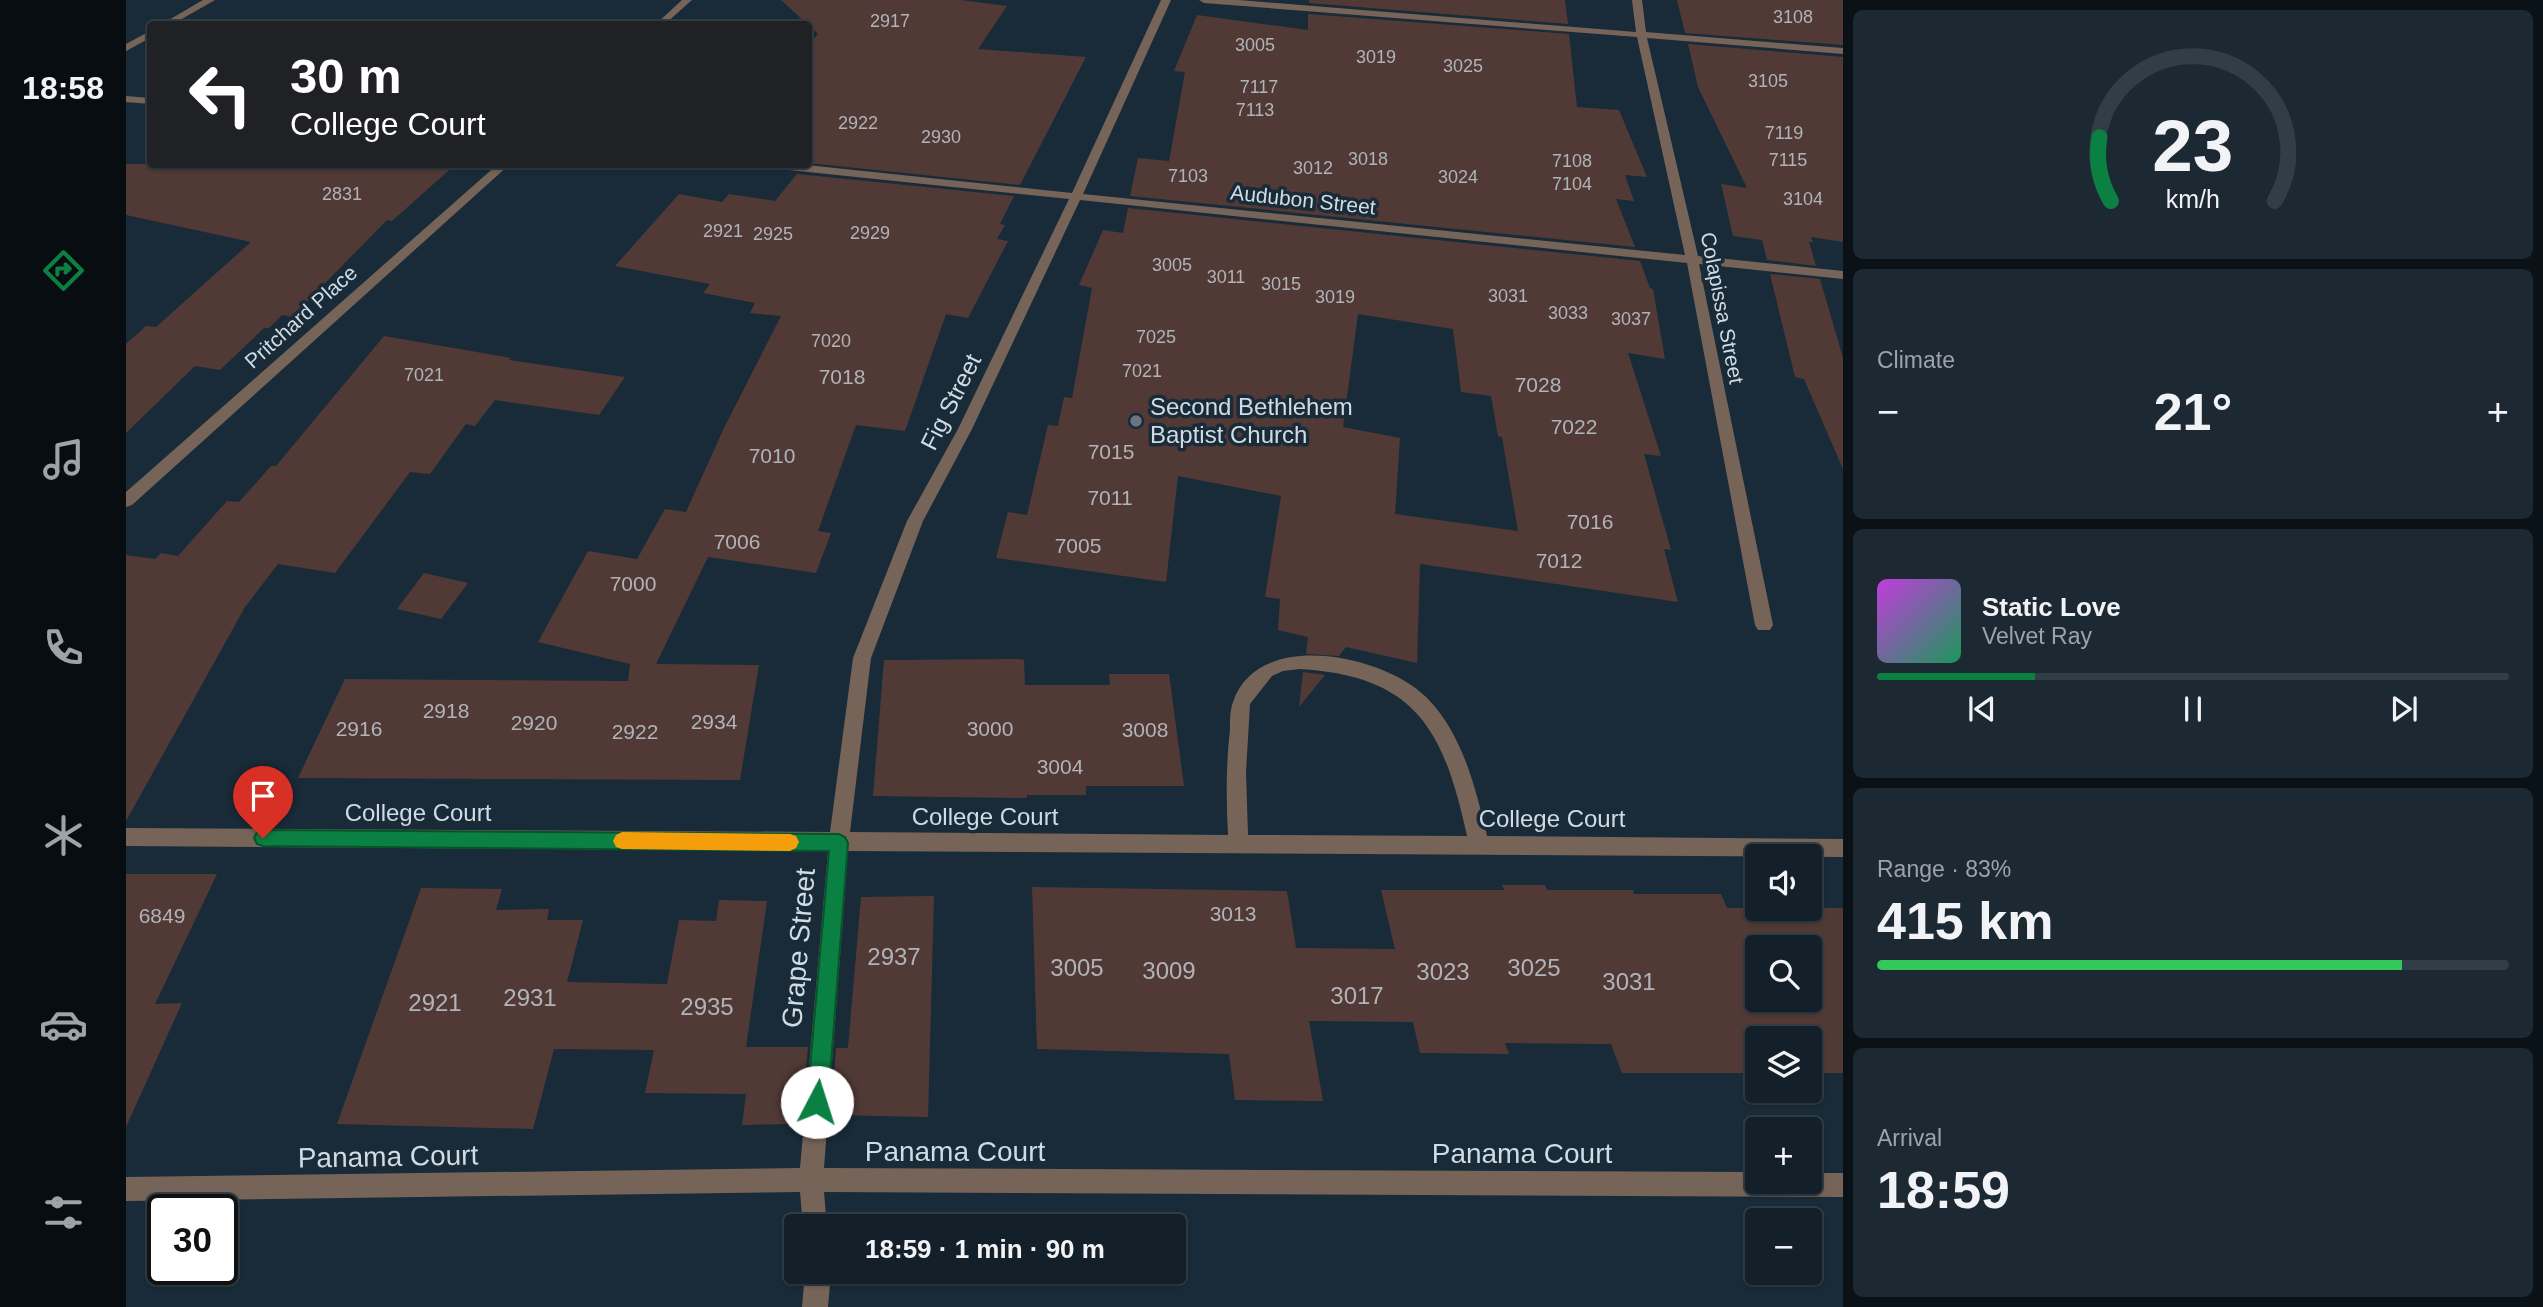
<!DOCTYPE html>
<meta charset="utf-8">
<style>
:root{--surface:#13202a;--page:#1c2832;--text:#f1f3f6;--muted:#9da3a8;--line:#323e47;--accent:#0b8043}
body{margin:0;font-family:Helvetica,sans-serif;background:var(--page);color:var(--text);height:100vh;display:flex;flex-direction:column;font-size:26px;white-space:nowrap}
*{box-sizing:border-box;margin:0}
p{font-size:23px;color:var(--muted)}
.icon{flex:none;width:38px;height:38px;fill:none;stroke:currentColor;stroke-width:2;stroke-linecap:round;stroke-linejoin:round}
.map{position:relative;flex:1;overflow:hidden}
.side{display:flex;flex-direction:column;gap:10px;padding:10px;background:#0a1217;width:700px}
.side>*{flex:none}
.guide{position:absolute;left:21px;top:21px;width:665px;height:147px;border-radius:7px;box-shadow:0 2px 5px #0004,0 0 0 2px var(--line);background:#202124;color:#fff;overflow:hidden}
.tools{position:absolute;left:1619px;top:844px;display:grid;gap:14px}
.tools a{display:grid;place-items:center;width:77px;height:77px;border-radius:7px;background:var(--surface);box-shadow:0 2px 5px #0004,0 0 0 2px var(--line);font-size:35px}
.speed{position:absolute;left:21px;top:1194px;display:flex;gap:14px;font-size:35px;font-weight:700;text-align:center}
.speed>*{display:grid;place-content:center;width:91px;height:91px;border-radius:50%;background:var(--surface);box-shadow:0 2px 5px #0004,0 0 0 2px var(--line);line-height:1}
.speed .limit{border:4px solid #111;border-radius:10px;background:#fff;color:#111}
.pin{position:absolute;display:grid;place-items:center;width:60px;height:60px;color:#fff;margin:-72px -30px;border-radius:50% 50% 50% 0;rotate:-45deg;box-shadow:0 0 7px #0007}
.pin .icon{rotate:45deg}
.me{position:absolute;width:77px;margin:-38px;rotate:5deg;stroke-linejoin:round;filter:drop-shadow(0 0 5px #0008)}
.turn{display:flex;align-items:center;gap:24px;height:147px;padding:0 28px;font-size:32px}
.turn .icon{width:91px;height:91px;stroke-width:2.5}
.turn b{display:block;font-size:49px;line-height:60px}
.big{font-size:52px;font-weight:700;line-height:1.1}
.side .widget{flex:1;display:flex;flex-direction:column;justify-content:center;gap:10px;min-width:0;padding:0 24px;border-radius:10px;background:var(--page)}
.side .dial{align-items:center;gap:0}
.dial svg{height:182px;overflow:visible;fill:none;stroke:var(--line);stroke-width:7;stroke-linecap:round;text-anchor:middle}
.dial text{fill:var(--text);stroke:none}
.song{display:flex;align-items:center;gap:21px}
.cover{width:84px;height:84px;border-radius:10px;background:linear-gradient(135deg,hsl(290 70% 55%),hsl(150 70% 35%))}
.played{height:7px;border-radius:4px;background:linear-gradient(90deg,var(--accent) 25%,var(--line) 25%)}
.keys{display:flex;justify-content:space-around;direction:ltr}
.heat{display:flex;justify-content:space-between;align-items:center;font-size:38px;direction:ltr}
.charge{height:10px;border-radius:5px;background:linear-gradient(90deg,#34c759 83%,var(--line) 0)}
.trip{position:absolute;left:658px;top:1214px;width:402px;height:70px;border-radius:7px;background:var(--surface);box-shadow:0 2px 5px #0004,0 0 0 2px var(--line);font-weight:700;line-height:70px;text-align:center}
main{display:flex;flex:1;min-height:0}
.menu{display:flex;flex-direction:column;width:126px;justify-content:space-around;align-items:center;background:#080d11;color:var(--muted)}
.menu .icon{width:49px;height:49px}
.menu .active{color:var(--accent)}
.menu b{font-size:32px;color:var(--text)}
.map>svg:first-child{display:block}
.building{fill:#513a36;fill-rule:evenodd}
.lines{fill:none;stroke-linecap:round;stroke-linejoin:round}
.minor{fill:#776458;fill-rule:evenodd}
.route{fill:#0b8043;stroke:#07532c;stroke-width:2}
.slow{fill:#f59e0b}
.worship-dot{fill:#6b7280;stroke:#192b38;stroke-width:2.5}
.labels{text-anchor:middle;stroke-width:7;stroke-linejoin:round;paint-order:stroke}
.far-number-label{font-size:18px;fill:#b0b3b8}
.far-street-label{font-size:21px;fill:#d0dbe4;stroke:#192b38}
.number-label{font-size:21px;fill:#b0b3b8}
.street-label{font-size:24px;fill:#d0dbe4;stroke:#192b38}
.poi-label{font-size:24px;fill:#d0dbe4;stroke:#192b38;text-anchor:start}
.near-number-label{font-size:24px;fill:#b0b3b8}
.near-street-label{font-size:28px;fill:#d0dbe4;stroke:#192b38}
</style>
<main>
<nav class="menu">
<b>18:58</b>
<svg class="icon active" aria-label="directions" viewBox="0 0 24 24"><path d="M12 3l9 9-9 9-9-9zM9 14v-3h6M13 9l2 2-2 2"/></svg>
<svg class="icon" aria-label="music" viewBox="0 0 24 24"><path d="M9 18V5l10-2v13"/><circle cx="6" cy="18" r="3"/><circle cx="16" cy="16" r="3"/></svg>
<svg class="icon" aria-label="phone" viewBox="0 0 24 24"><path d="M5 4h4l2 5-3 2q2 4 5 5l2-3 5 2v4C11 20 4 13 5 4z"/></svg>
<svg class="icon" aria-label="climate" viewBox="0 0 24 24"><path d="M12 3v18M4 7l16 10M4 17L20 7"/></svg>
<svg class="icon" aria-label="car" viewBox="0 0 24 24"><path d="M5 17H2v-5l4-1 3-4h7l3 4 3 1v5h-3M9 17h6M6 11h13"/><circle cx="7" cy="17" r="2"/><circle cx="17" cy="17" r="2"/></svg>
<svg class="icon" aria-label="filters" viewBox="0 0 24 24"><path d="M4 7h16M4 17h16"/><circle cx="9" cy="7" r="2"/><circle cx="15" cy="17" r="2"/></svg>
</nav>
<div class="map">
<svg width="1717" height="1307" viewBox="0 0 1717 1307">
<rect width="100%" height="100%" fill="#192b38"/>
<g class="building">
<path d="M655 0H835L881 6 852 49 960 57 894 185 682 163V45L692 34Z"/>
<path d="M1183 0H1439L1442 24 1183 3Z"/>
<path d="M1551 0H1717V45L1559 33Z"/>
<path d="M1182 14 1443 34 1451 107 1493 110 1521 177 1499 175 1508 201 1490 199 1509 247 1004 196 1012 158 1043 161 1059 72 1048 71 1071 15 1182 30Z"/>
<path d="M1562 44 1717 57V242L1685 237 1687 242H1683L1690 266 1641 260 1636 240 1607 236 1595 184 1621 188 1572 87Z"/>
<path d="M0 164H330L266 221 261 220 166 317 156 315 143 328H138L94 370 69 366 0 433V344L20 326 30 327 125 242 0 215Z"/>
<path d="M671 174 888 196 874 224 879 225 871 239 882 241 842 318 820 314 779 431 730 425 692 531 705 533 690 573 582 557 530 664 633 665 614 780 172 778 219 679 502 681 504 664 412 642 462 551 511 559 539 509 560 512 598 428 655 316 624 313 629 303 577 293 584 284 489 266 553 194 596 202 603 194 649 201Z"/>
<path d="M1002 208 1514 261 1524 288 1527 289 1539 359 1502 353 1535 456 1518 454 1545 550 1538 549 1552 602 1294 564 1291 663 1220 647 1213 656 1180 654 1182 637 1152 630 1154 599 1139 597 1155 496 1052 476 1040 582 870 558 882 512 901 515 922 425 932 426 938 397 946 398 966 288 953 285 977 230 997 233ZM1232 314 1327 329 1335 392 1365 396 1372 436 1376 437 1392 531 1269 514 1274 438 1217 427Z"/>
<path d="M1644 274 1694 279 1717 358V469L1678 379 1669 377Z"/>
<path d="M258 336 385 358 383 360 499 377 473 415 369 400 349 426 340 424 304 474 284 472 209 573 152 564 119 607 0 821V555L29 559 35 553 52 556 101 501 113 502 145 466H150Z"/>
<path d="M298 573 342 583 315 619 271 609Z"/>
<path d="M894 659 898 660 899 685H984L983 674H1043L1058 786H960V795H901V798L747 796 758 660Z"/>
<path d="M1177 672 1199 675 1173 707Z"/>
<path d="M0 874H91L29 1004 56 1003 0 1127Z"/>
<path d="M1376 885H1419L1421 890H1507L1508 894H1595L1601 908H1717V1073H1684V1038H1631V1073H1496L1485 1044 1379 1043 1383 1054 1294 1053 1287 1022 1183 1021 1197 1101 1109 1100 1103 1054 911 1049 906 887 1161 891 1170 948 1269 949 1255 890H1378ZM1631 947H1684V999H1631Z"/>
<path d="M295 888 376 889 370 910 423 909 421 920H457L441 982 541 984 553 920 590 921 593 900 641 901 620 1047H682L676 1114H668L667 1124 616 1125 620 1094 519 1093 528 1050 428 1049 407 1129 211 1124Z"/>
<path d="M808 896 802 1117 705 1115 710 1048H722L735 897Z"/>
</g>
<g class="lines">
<g class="minor">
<path d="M77 0H89L47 24H36Z"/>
<path d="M556 0H566L539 24H530Z"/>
<path d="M1035 0H1045L957 194 1559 255 1511 37 1078 3 1073 0H1113L1510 32 1506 0H1516L1520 32 1717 48V54L1521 38 1572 256 1717 271V279L1573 264 1647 625 1644 630H1632L1629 625 1561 263 954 200 846 429 797 521 745 658 724 832 1102 835C1100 799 1100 764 1104 729 1104 720 1104 710 1107 702 1132 628 1257 655 1300 697 1336 732 1350 789 1361 836L1717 839V857L722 851 698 1168 1631 1172V1181H1684V1173H1717V1197L698 1192 701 1227H677L674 1192 0 1201V1177L674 1168 702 851 0 846V828L704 832 727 658 781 521 832 429 943 199 633 167 628 164H671L946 193ZM1174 669C1291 676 1318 731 1341 836L1122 835 1120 772 1124 704 1146 676 1157 671Z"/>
<path d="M24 31V38L0 51V44Z"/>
<path d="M0 96 24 98V104L0 102Z"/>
<path d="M372 164H384L6 505 0 507V492Z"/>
<path d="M679 1272H705L702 1307H676Z"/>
</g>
</g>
<path class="route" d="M137 830 713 834 719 837 722 843 702 1102 699 1110 691 1113 684 1110 681 1102 703 851 137 846 131 844 128 838 131 832Z"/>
<path class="slow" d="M496 832 664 834 670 836 673 842 670 848 664 851 496 849 490 847 487 841 490 835Z"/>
<circle class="worship-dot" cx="1010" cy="421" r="7"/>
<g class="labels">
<g class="far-number-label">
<text x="1667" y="23">3108</text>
<text x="764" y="27">2917</text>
<text x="1129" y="51">3005</text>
<text x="1250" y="63">3019</text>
<text x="1337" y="72">3025</text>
<text x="1642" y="87">3105</text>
<text x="1133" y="93">7117</text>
<text x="1129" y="116">7113</text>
<text x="732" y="129">2922</text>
<text x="1658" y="139">7119</text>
<text x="815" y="143">2930</text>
<text x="1242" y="165">3018</text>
<text x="1662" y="166">7115</text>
<text x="1446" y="167">7108</text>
<text x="1187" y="174">3012</text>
<text x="1062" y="182">7103</text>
<text x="1332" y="183">3024</text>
<text x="1446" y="190">7104</text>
<text x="216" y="200">2831</text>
<text x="1677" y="205">3104</text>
<text x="597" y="237">2921</text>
<text x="744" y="239">2929</text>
<text x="647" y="240">2925</text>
<text x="1046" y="271">3005</text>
<text x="1100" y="283">3011</text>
<text x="1155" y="290">3015</text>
<text x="1382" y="302">3031</text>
<text x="1209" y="303">3019</text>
<text x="1442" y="319">3033</text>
<text x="1505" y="325">3037</text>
<text x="1030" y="343">7025</text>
<text x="705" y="347">7020</text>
<text x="1016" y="377">7021</text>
<text x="298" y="381">7021</text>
</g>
<g class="far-street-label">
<text transform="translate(1177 200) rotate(6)" y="7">Audubon Street</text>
<text transform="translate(1596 308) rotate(79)" y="7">Colapissa Street</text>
<text transform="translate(175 317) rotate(-42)" y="7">Pritchard Place</text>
</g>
<g class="number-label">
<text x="716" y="384">7018</text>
<text x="1412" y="392">7028</text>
<text x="1448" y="434">7022</text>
<text x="985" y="459">7015</text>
<text x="646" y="463">7010</text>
<text x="984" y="505">7011</text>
<text x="1464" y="529">7016</text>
<text x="611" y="549">7006</text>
<text x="952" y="553">7005</text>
<text x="1433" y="568">7012</text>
<text x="507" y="591">7000</text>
<text x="320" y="718">2918</text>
<text x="588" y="729">2934</text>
<text x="408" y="730">2920</text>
<text x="233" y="736">2916</text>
<text x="864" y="736">3000</text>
<text x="1019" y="737">3008</text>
<text x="509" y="739">2922</text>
<text x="934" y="774">3004</text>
<text x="1107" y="921">3013</text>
<text x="36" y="923">6849</text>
</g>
<g class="street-label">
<text transform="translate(825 402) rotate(-63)" y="8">Fig Street</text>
<text x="292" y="821">College Court</text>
<text x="859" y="825">College Court</text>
<text x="1426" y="827">College Court</text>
</g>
<g class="poi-label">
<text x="1024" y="415">Second Bethlehem<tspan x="1024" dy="28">Baptist Church</tspan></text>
</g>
<g class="near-number-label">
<text x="768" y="965">2937</text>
<text x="951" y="976">3005</text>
<text x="1408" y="976">3025</text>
<text x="1043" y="979">3009</text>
<text x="1317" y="980">3023</text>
<text x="1503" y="990">3031</text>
<text x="1231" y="1004">3017</text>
<text x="404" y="1006">2931</text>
<text x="309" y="1011">2921</text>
<text x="581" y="1015">2935</text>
</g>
<g class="near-street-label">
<text transform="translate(672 948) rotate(-85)" y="10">Grape Street</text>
<text x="829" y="1161">Panama Court</text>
<text x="1396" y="1163">Panama Court</text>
<text transform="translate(262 1156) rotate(-1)" y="10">Panama Court</text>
</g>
</g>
</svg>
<div class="tools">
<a><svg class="icon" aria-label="sound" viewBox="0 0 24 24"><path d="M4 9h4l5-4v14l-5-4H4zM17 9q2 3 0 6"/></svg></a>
<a><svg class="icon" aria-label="search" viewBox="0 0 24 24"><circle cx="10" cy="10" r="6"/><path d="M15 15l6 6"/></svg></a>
<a><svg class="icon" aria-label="layers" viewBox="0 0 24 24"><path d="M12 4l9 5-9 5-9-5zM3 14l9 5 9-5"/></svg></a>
<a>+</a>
<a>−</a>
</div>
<div class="speed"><div class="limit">30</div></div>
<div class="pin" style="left:137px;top:838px;background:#d93025"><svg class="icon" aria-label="arrive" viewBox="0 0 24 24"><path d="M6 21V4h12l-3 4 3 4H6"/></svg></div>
<svg class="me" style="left:691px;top:1102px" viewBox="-20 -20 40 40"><circle r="19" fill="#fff"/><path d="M0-13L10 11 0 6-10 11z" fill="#0b8043"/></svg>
<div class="trip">18:59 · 1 min · 90 m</div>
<div class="guide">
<div class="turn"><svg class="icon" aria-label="left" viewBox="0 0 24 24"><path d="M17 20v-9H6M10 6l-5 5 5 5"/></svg><div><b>30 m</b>College Court</div></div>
</div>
</div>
<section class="side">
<div class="widget dial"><svg viewBox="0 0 100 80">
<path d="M14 69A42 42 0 1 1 86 69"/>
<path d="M14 69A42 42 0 0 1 9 41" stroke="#0b8043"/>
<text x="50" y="56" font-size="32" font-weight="700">23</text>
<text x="50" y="72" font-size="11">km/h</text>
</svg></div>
<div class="widget"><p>Climate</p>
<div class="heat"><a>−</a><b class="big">21°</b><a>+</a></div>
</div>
<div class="widget">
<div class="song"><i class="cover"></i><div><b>Static Love</b><p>Velvet Ray</p></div></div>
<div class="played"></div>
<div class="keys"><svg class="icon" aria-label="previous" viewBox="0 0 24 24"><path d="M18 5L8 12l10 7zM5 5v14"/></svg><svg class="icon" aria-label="pause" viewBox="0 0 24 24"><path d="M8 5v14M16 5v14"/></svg><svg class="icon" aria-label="next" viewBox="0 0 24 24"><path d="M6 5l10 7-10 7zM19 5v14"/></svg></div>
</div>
<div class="widget"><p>Range · 83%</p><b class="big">415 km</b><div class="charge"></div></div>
<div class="widget"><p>Arrival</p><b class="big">18:59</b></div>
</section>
</main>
